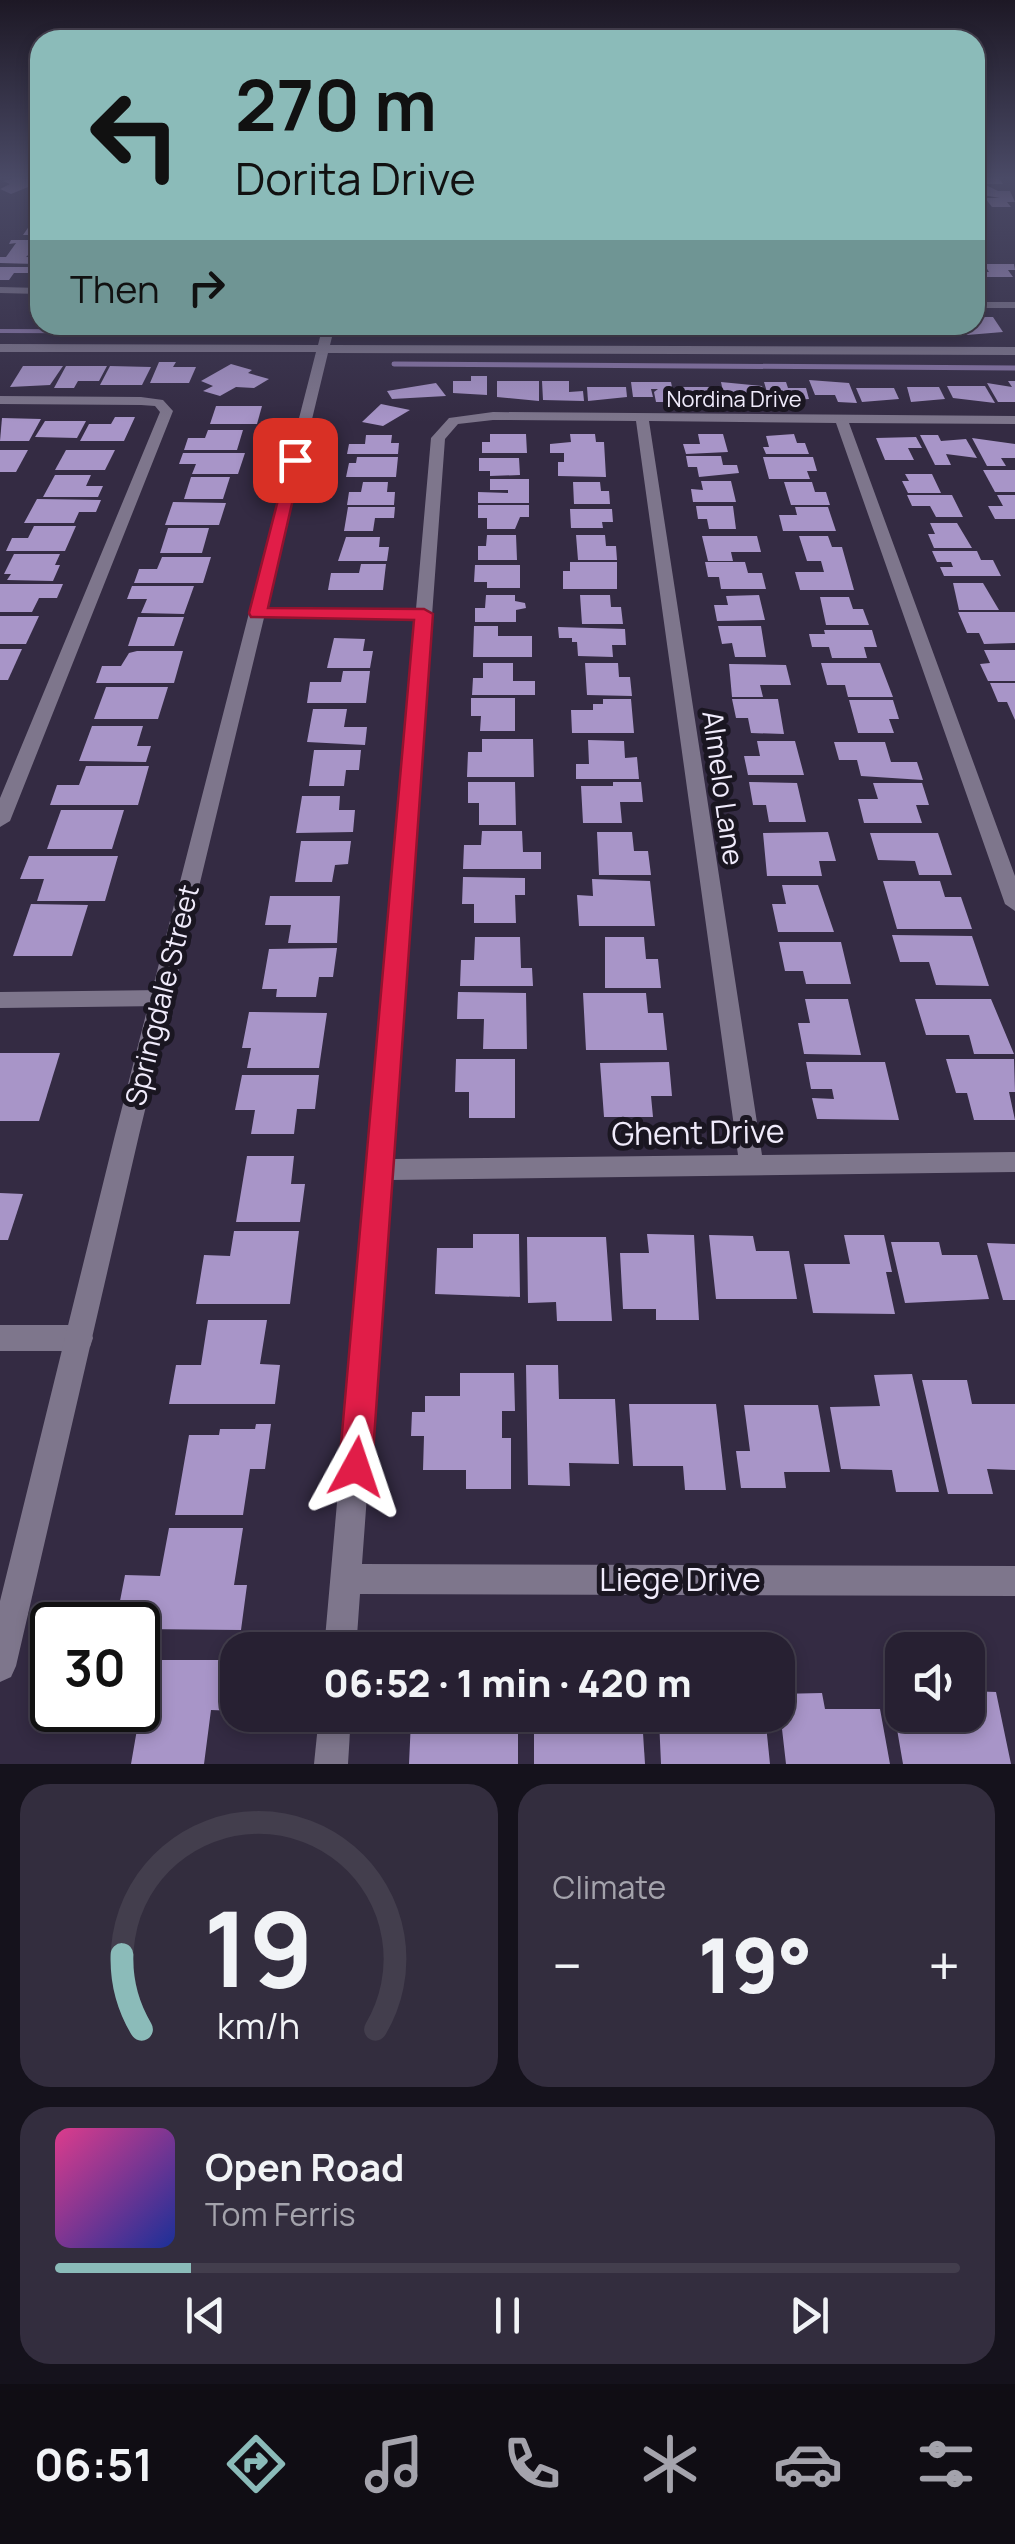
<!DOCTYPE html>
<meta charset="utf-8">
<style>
:root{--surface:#272032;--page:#332d3e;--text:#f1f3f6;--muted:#a4a3ac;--line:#433e4d;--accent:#8bbbb9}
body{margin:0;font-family:Manrope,sans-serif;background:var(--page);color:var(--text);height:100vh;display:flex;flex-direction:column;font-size:38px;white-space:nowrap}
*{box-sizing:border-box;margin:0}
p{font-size:32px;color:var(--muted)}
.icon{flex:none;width:55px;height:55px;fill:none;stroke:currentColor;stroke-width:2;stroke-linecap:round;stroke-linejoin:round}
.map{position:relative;height:1764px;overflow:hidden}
.panel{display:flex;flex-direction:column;gap:20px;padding:20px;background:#15121c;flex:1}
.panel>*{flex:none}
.hud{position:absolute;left:30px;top:30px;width:955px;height:305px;border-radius:30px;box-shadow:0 5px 15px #0003,0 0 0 2px var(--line);background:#8bbbb9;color:#111;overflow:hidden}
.controls{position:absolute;left:885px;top:1632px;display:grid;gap:20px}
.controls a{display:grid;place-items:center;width:100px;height:100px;border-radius:20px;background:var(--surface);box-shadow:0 5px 15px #0003,0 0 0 2px var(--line);font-size:50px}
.speed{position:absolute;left:30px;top:1602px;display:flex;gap:20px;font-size:50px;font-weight:700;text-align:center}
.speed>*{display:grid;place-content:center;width:130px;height:130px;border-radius:50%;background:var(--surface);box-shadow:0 5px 15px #0003,0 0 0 2px var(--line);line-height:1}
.speed .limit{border:5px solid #111;border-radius:15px;background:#fff;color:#111}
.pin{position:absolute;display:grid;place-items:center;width:85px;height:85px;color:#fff;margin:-42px;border-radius:20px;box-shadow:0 5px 15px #0006}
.me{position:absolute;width:110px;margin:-55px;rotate:5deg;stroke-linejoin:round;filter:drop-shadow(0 0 8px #0008)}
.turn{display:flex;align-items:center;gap:35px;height:210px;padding:0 40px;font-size:45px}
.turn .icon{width:130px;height:130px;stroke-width:2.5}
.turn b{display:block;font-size:70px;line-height:85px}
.then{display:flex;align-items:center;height:95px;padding:0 40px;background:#0003;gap:20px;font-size:38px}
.big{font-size:75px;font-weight:800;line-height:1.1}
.panel .card{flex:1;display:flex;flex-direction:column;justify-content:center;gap:15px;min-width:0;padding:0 35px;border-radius:30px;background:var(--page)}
.panel .dial{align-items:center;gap:0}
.dial svg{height:260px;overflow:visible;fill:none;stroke:var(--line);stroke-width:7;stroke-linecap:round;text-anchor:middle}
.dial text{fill:var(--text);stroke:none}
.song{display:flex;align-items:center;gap:30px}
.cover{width:120px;height:120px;border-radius:15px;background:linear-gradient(135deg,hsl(330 70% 55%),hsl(230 70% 35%))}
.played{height:10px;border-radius:5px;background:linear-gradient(90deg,var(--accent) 15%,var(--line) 15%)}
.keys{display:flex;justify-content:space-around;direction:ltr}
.heat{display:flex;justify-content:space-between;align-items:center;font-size:55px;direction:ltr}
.panel .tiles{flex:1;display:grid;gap:20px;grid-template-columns:1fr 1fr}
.card:last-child{grid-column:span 2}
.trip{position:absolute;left:220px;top:1632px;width:575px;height:100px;border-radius:30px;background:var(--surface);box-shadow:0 5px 15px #0003,0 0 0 2px var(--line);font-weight:800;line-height:100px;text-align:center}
.menu{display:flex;height:160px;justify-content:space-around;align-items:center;background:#100d14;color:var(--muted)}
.menu .icon{width:70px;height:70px}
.menu .selected{color:var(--accent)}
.menu b{font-size:45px;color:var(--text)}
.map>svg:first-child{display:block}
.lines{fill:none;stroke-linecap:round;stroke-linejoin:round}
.stream-far1{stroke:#8976a7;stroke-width:4}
.stream{stroke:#8976a7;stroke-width:5}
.building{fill:#a895c8}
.minor{fill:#7e768c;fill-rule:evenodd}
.tertiary{fill:#7e768c;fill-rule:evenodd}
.route{fill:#e11d48;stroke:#92132f;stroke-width:2.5}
.labels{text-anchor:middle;stroke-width:10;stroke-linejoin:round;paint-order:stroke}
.far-street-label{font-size:22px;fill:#f0ebfb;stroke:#1a1621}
.street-label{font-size:28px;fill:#f0ebfb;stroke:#1a1621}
.near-street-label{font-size:32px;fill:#f0ebfb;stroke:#1a1621}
</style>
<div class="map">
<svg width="1015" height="1764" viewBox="0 0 1015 1764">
<rect width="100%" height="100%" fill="#342b43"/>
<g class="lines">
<path class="stream-far1" d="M0 331 284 332"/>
<path class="stream" d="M394 364 1015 368"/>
</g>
<g class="building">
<path d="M975 176 999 179 1003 184H984L998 191H1010L1015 202H1007L1011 207H992L985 198H1000L983 195 975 185Z"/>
<path d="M16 178 28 179 38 183 11 194 0 189 10 184 3 181Z"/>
<path d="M30 225H40V244L26 257H39L35 264 0 263V257H6L16 243 9 244 11 240H36L40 235H23Z"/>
<path d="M984 264H1014L1015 270H1008L1013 277H979L975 272H989Z"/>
<path d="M0 267H32L28 273H14L9 280H0Z"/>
<path d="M975 317H993L1003 332 967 335 961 325H975L978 323Z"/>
<path d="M457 325H498V335L457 331Z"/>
<path d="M505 325H542V333L505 330Z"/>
<path d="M547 325H580V334L563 330V334H547Z"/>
<path d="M588 325H624L625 334 589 330Z"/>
<path d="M676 325H707L710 336H691L690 330H677Z"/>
<path d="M753 325H791L793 331 756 332Z"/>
<path d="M795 325H831L834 331H797Z"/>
<path d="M841 325H872L877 335 844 331Z"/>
<path d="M878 325H914L918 331H898L901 337H884Z"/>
<path d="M922 325H956L961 333H926Z"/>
<path d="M159 362H176L173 367H196L189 383H150Z"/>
<path d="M231 364 252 370 248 373 269 379 254 388 236 387 220 396 203 391 213 386 201 381Z"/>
<path d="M23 366H63L50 385 10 387Z"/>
<path d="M66 366H107L99 381H78L74 388H54Z"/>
<path d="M110 366 151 367 142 385H100Z"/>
<path d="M471 376H487V395L453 393V381H471Z"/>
<path d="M809 380 849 383 857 403 838 402 835 395H815Z"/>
<path d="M497 381H539V401L497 397Z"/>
<path d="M542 381H569V392L583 391 584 401 543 400Z"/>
<path d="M1008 381H1015V402H998L987 383 1012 387Z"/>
<path d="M631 382H671L675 402H656L654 392 658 389H651L653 397H633Z"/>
<path d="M721 382 762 386 767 402 725 401Z"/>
<path d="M764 382H786L788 388H806L809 399 770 402Z"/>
<path d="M436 383 446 396 392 399 387 391Z"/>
<path d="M947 386H985L995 403 953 398Z"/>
<path d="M587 387H626L627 397 588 401Z"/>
<path d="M676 387H714L717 398 679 401Z"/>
<path d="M907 387H939L945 399 911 402Z"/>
<path d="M856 388H894L899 399 862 402Z"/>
<path d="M381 404 410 410 383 426 362 422Z"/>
<path d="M216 406H262L257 424H210Z"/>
<path d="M115 417H135L124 441H80L89 424H111Z"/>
<path d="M2 418 41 419 29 441H0Z"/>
<path d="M45 421H86L77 438 35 437Z"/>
<path d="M208 430H243L237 450H184L188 438H205Z"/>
<path d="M490 434H526L527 453H482V442H490Z"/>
<path d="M570 434H595L596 442H604L606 477 558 476V462H564V453H550V444L571 442Z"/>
<path d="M698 434H723L728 452 686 454 683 444H700Z"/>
<path d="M794 434 797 443H805L809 454H766L763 447H769L766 436Z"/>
<path d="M366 435H392L391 443H399L398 454H347L349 444H365Z"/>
<path d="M920 435H938L941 441 966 439 977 458 946 454 951 465H935Z"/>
<path d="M916 437 922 448H908L914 460H885L876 438Z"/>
<path d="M972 438 1015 444V458H1001L1006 466H987Z"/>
<path d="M0 450H28L16 472H0Z"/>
<path d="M66 450H115L105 470H55Z"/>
<path d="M183 453H245L238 474H192L196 464H179Z"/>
<path d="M686 456H721L723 465H737L739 473 699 477 697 467H688Z"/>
<path d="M357 457H398L396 477H346L349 463H356Z"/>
<path d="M763 457H813L817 471H807L810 479H769Z"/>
<path d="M479 458H519L520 475 490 476V471H479Z"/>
<path d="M983 470H1015V492H995Z"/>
<path d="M905 474H932L941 493H908L902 481H909Z"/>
<path d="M55 475H91L86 486H103L98 497H43Z"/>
<path d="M191 477H230L223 499H184Z"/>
<path d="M490 479H529V503H478V492L508 493V490H490Z"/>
<path d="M701 481H731L736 502H693L691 489 703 490Z"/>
<path d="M363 482H388L387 492H395L394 505H347L349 492H361Z"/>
<path d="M573 482H600L601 491H609L610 504H574Z"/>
<path d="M784 482H812L815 492H826L830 505H791Z"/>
<path d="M907 495H952L963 517H936L930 506H912Z"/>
<path d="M997 495H1015V519H995L988 506H1003Z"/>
<path d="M37 499 101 500 96 512H79L74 523H24Z"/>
<path d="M173 502 226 503 219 525H165Z"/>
<path d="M478 505H529V517H520L515 529H487V518H478Z"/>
<path d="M696 506H733L736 529H709L707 519H698Z"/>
<path d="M348 507H395L394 518H375L373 531H344Z"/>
<path d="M795 507H828L836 531H783L779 515H797Z"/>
<path d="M570 509H612L613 522H602L603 528H571Z"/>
<path d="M930 523H957L972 548H934L928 534H935Z"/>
<path d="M34 526H76L65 551H6L12 538H28Z"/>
<path d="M168 528H209L202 553H160Z"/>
<path d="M487 535H516L517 560H478V546H486Z"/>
<path d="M576 535H605L606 546H616L617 560H578Z"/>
<path d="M702 536H757L761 552H731L733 561H708Z"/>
<path d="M799 536H828L832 547H842L854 590H800L795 572H824L821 561H807Z"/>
<path d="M346 537H380L379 547H389L387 561H338Z"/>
<path d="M932 551H977L981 560H993L1001 576H944L940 567H953L951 562H937Z"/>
<path d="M14 554H60L55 565H60L53 581 7 580 11 574H4Z"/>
<path d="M162 557H211L203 583H134L139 569H157Z"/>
<path d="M570 562H617V589H563V571H570Z"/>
<path d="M705 562H745L748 573H762L766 589H721L719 577H708Z"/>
<path d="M361 564H386L383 590H328L331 573H359Z"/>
<path d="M475 565H520V588H487V582H474Z"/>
<path d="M953 583H983L999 610H959Z"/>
<path d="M0 584H63L57 598H39L32 612H0Z"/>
<path d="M132 586H194L184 614 141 613 147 599H127Z"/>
<path d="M486 595H515V601L525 603 526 608 516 610V622H475V608H485Z"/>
<path d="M580 595H610L611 607H621L623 624H582Z"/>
<path d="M759 595 765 620 717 621 714 605H728L726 596Z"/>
<path d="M820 597H849L853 609H863L869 625H826Z"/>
<path d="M958 612H1015V643L984 644 979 633H967Z"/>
<path d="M0 616H39L26 644H0Z"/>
<path d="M138 617H184L174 646H128Z"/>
<path d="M474 626H498V636H532V657H473Z"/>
<path d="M718 626H761L766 657H735L732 643 722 644Z"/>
<path d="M558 627 625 629 626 645H612L613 657 578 656 577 642H572V638H559Z"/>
<path d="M824 630H872L877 647H864L867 658H832L829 647H812L809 634H825Z"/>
<path d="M334 638 365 639 363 651H373L370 668H327Z"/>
<path d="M0 649H22L8 680H0Z"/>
<path d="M984 650H1015V681H988L980 664 990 663Z"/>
<path d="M137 651H183L174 683H96L102 666H121L129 653Z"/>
<path d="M483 663H513V681H535V695H472L473 678H483Z"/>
<path d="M585 663H618L619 677H630L632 696 587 695Z"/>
<path d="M821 663H880L893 697H848L845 685H827Z"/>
<path d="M729 664 786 665 791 685H760L763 697H732Z"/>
<path d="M343 671H370L366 703H307L310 682H341Z"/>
<path d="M990 683H1015V720L1007 702H998Z"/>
<path d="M106 687H168L158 719H94Z"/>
<path d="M471 698H515V731H480L481 716H471Z"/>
<path d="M603 699H631L634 733H572L571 710H593V704H603Z"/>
<path d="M732 699H778L784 734 751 733 748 718H736Z"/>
<path d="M849 700H893L899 719H889L894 733H858Z"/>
<path d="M313 709H347L344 727H367L365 745 307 742Z"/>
<path d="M92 726H143L137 746H151L146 762 79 761Z"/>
<path d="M482 739H533L534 777H467L468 752H482Z"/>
<path d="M588 740 624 741 625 758 637 757 639 779H576V764H589Z"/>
<path d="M757 741H795L804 775H748L744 756H760Z"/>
<path d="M834 742H885L891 762H917L923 780 861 776 857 760H839Z"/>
<path d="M314 750H361L359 770H346L344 786H309Z"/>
<path d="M86 766H149L138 805H50L57 785H79Z"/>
<path d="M468 782H515L516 825H479V803H468Z"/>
<path d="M613 782H641L643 802H620L622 823H583L581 786H613Z"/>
<path d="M749 782 797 783 806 822H769L766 805H753Z"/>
<path d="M873 783H922L929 805H916L922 823H864L858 799H878Z"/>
<path d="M302 796H340L339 810H355L353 832 296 833Z"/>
<path d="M61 810H124L112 849H47Z"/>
<path d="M482 831H522L523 852H541V869H463L464 845H481Z"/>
<path d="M597 832H632L634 851H648L651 875H599Z"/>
<path d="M828 832 836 861H819L822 876H767L763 833Z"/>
<path d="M870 833H938L952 875H919L915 861 878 860Z"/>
<path d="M301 841H351L348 864 335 865 332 882H295Z"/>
<path d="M29 856H118L105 901H37L44 879H20Z"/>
<path d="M463 877 525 878V895H515L516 923H474V904H462Z"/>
<path d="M592 879 650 881 655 926H579L577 895 593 896Z"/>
<path d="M883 881H940L945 897H961L972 929H897Z"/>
<path d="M782 885H818L834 932H778L772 904H786Z"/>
<path d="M270 896H340L337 943H288L291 925H265Z"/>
<path d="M31 904 88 905 72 956H13Z"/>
<path d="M892 935 972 936 989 986 936 985 929 962H900Z"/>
<path d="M475 937H520L521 968H532L533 986H460L461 960H474Z"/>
<path d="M605 937H644L646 959H658L661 988H605Z"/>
<path d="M779 942H841L851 984H806L803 971H785Z"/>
<path d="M337 948 333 977H319L316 997H276L277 989H262L269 949Z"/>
<path d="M458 992 526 993 527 1049H483L484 1019H457Z"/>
<path d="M583 993H646L648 1013H663L667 1050H586Z"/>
<path d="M805 999H848L861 1055 804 1054 798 1023H810Z"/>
<path d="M915 999H991L1014 1054H974L969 1035H926Z"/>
<path d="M249 1012 327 1013 319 1068H247L251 1048H242Z"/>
<path d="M0 1053H60L39 1121H0Z"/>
<path d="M456 1059H515V1118H469V1092H455Z"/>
<path d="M946 1059H1014L1015 1092H1009L1015 1120H974L967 1093H956Z"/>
<path d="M669 1062 672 1096H651L653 1117H604L600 1063Z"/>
<path d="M806 1062H885L899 1120 817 1119 812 1098 834 1099 832 1089H811Z"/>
<path d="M242 1075H319L315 1109H297L294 1134H251L255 1110H235Z"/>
<path d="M247 1156H294L291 1184H305L300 1222H236Z"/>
<path d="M0 1193 23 1194 8 1240H0Z"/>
<path d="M234 1231H299L290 1304H196L204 1255 230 1256Z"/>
<path d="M473 1234H519L520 1297 435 1294 437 1248H473Z"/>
<path d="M647 1234 694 1235 699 1320H656V1309H623L620 1253H649Z"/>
<path d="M709 1235 753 1236 756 1251H789L797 1299H716Z"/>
<path d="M844 1235H884L892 1272H886L895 1314 813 1313 804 1264H850Z"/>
<path d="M527 1237H606L612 1321H557L556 1302 528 1303Z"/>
<path d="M891 1242H939L942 1255H977L989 1299 905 1303Z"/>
<path d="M987 1243 1015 1244V1300H1003Z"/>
<path d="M208 1320H267L260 1364 280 1365 275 1404H169L176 1365H201Z"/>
<path d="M526 1365H558L559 1399H615L619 1464 569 1463 570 1486 528 1485Z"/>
<path d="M460 1373H514L515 1411H502V1438H511V1489H466V1470H423L424 1436H411L412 1412H425V1396H460Z"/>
<path d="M912 1374 939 1492H896L892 1470 841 1469 830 1407 880 1406 874 1375Z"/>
<path d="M922 1380H967L972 1404H1015V1470L987 1469 993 1494H948Z"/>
<path d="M629 1404H716L726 1490H685L683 1466H633Z"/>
<path d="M744 1405H818L830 1472H784L786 1488H741L736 1451H750Z"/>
<path d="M256 1424H271L265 1469H250L243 1515H175L189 1435H219L220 1429H255Z"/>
<path d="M169 1528H243L234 1585H247L241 1630 138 1629V1625H122L126 1606H119L125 1575 160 1576Z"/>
<path d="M149 1660H238L237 1711 211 1710 204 1764H131Z"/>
<path d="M968 1691 996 1692 1011 1764H903L893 1706H902V1715H968Z"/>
<path d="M822 1693 825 1709H880L890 1764H786L778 1694Z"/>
<path d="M467 1715H518V1764H409L411 1720H467Z"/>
<path d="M534 1715 642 1718 645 1764H534Z"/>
<path d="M715 1715H765L770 1764H661L659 1719 716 1720Z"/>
</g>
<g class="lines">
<g class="minor">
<path d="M0 287 40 288V294L0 293Z"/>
<rect x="975" y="302" width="40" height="6"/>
<path d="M0 396 141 397 163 400 173 411 10 821 0 827V798L160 412 155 406 141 405 0 404Z"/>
<path d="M493 412 1015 416V424L849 423 1015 876V911L1005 904 836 423 649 421 762 1155 1015 1152V1172L390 1180 362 1564 1015 1566V1596L360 1594 356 1650H324L415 619 258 618 250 613 258 608 416 609 431 438 449 418ZM493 420 636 421 738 1155 392 1159 445 439 458 424Z"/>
<path d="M163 990 171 992 174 998 171 1004 163 1006 0 1008V992Z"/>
<path d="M0 1325H80L90 1329 93 1338 90 1347 80 1351H0Z"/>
<path d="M319 1715H351L348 1764H314Z"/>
</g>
<path class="tertiary" d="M323 325H335L330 345 1015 347V355L328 353 139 1135 16 1666 11 1677 0 1682V1601L115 1135 316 352H0V344L318 345Z"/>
</g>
<linearGradient id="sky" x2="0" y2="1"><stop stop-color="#1d1825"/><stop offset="0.42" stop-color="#4a4a66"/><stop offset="1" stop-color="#4a4a66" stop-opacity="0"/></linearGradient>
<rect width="1015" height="423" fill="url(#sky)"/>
<path class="route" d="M289 457 302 460 268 608 424 609 433 614 372 1467 367 1479 356 1484 344 1479 339 1467 414 620 251 617 249 613Z"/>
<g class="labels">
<g class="far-street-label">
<text x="734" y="407">Nordina Drive</text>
</g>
<g class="street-label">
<text transform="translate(723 788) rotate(82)" y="10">Almelo Lane</text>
<text transform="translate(162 995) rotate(-76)" y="10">Springdale Street</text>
</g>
<g class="near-street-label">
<text transform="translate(698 1133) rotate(-1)" y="11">Ghent Drive</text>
<text x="680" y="1591">Liege Drive</text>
</g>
</g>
</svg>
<div class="controls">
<a><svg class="icon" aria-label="sound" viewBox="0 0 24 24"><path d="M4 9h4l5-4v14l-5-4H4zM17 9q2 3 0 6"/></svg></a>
</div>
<div class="speed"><div class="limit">30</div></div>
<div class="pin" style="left:295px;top:460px;background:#d93025"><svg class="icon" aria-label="arrive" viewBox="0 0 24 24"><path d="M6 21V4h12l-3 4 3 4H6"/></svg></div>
<svg class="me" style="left:356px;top:1467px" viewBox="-20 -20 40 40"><path d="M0-17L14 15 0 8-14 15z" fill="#e11d48" stroke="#fff" stroke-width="4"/></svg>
<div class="trip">06:52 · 1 min · 420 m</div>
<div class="hud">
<div class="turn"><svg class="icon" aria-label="left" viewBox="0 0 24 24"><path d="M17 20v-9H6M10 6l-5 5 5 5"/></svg><div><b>270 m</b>Dorita Drive</div></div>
<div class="then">Then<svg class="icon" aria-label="right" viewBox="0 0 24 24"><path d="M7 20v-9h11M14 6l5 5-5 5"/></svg></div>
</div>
</div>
<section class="panel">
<div class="tiles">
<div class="card dial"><svg viewBox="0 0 100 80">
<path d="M14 69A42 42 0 1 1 86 69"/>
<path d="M14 69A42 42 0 0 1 8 46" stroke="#8bbbb9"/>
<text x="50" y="56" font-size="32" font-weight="700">19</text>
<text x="50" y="72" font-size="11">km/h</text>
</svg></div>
<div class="card"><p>Climate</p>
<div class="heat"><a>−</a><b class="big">19°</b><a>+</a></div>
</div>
<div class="card">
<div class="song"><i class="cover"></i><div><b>Open Road</b><p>Tom Ferris</p></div></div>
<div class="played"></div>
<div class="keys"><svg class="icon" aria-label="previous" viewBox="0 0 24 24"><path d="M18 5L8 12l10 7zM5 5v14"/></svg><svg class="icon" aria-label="pause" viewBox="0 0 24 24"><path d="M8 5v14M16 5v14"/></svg><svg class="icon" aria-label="next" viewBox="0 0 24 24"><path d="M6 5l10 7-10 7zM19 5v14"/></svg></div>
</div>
</div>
</section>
<nav class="menu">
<b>06:51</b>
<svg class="icon selected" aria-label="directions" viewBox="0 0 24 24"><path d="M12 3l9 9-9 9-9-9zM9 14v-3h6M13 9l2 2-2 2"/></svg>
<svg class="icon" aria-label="music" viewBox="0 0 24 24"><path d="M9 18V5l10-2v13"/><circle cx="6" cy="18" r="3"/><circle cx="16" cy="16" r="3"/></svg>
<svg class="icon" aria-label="phone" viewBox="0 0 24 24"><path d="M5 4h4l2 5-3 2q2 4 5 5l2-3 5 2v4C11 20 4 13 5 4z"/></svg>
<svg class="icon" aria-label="climate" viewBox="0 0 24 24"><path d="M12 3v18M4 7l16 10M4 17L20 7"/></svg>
<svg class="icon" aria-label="car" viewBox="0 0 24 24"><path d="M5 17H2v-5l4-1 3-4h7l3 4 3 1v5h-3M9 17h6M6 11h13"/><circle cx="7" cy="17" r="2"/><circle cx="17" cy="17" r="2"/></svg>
<svg class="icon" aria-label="filters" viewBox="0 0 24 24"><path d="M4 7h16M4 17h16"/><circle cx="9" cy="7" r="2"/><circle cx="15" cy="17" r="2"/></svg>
</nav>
